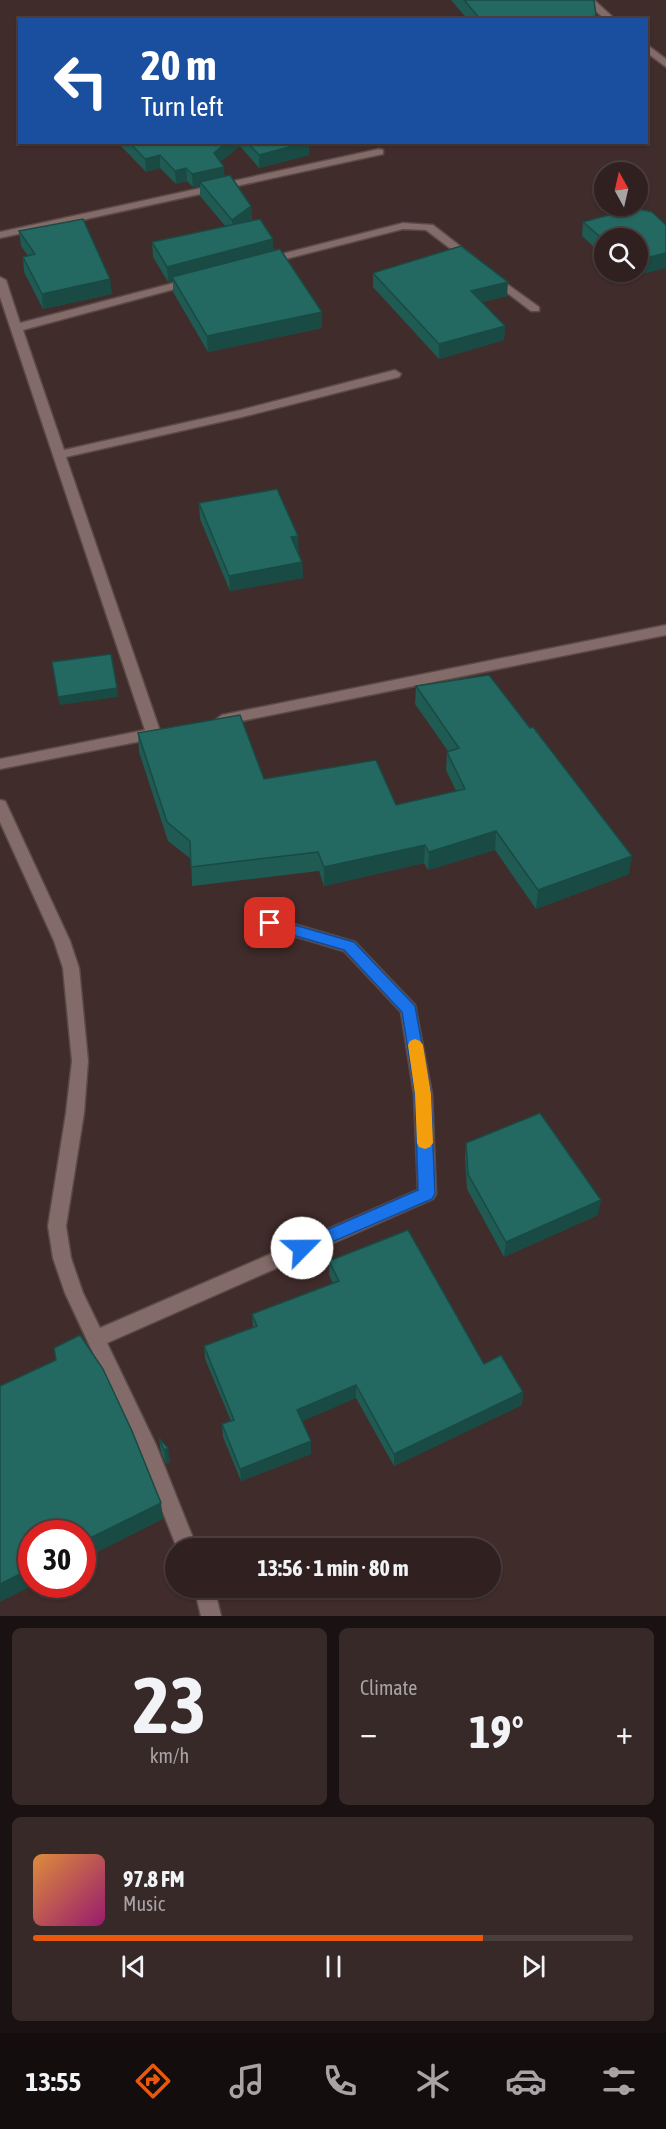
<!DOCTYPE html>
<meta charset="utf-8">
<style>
:root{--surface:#302120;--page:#382929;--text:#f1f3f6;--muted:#a8a3a5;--line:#4b3e3e;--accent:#ea580c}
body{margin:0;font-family:"Asap Condensed",sans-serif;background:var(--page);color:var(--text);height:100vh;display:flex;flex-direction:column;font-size:22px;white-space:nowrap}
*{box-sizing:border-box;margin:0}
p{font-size:20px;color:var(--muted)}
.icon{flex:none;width:33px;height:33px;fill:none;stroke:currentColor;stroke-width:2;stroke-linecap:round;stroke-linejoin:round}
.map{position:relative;height:1616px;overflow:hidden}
.drawer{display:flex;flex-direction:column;gap:12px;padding:12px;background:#1a1212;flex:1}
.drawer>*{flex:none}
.guide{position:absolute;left:18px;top:18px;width:630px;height:126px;border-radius:0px;box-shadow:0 2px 4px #0004,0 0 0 2px var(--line);background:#1a4fa0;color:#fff;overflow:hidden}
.needle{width:39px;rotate:352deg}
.controls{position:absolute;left:594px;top:162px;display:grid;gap:12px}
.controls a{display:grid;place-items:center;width:54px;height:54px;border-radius:50%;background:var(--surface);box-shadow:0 2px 4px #0004,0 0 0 2px var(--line);font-size:30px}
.speed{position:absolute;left:18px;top:1520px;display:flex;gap:12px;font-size:30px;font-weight:700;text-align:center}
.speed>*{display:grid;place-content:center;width:78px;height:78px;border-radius:50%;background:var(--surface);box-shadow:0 2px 4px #0004,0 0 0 2px var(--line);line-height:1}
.speed .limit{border:9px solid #d22;background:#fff;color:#111}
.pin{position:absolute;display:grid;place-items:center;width:51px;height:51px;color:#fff;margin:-26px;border-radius:12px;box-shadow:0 3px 9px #0006}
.me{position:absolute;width:66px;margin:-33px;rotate:67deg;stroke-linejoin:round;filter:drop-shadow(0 0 4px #0008)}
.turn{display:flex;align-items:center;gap:21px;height:126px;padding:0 24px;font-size:27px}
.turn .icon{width:78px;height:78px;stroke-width:2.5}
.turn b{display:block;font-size:42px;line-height:51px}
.big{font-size:45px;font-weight:700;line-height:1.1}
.drawer .widget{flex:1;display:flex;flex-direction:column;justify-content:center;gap:9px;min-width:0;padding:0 21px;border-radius:9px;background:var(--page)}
.drawer .dial{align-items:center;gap:0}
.dial b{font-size:78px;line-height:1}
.song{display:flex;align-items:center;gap:18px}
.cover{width:72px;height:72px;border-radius:9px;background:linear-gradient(135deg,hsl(30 70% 55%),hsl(320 70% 35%))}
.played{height:6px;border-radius:3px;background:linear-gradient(90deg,var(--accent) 75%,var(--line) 75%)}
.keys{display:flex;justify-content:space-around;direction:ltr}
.heat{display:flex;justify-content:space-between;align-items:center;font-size:33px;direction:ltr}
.drawer .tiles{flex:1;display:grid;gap:12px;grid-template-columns:1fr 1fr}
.widget:last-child{grid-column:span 2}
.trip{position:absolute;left:165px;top:1538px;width:336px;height:60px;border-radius:30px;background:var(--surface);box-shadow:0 2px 4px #0004,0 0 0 2px var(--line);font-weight:700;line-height:60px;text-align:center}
.tab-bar{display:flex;height:96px;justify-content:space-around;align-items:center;background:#130d0d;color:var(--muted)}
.tab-bar .icon{width:42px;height:42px}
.tab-bar .active{color:var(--accent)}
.tab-bar b{font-size:27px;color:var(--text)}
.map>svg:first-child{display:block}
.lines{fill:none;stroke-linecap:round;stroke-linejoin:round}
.minor-casing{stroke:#5a4948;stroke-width:3}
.minor{fill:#826b68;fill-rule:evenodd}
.wall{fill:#1f5a53}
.shaded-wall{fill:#194a44}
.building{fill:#246961;stroke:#194a44;stroke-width:1.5}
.route{fill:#1a73e8;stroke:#114b97;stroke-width:1.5}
.slow{fill:#f59e0b}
</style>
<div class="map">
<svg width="666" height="1616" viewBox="0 0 666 1616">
<rect width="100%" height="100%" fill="#402c2a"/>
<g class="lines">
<defs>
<g id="minor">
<path d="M583 0H594L616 20H606Z"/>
<path d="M646 44 666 59V67L646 52Z"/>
<path d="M379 149 383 150V154L0 238V232Z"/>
<path d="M403 223 433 225 478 260 476 262H468L426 230 403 229 266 264 260 261 262 259Z"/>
<path d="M493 274 539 307V311H531L489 279V275Z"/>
<path d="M0 277 6 280 20 323 193 278 199 281 197 283 23 330 64 450 241 410 395 370 401 374 399 377 242 417 66 457 159 728 164 733 157 738 0 769V759L145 730 0 297Z"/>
<path d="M666 625V635L222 725 215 720 222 715Z"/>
<path d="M0 800 5 801 7 805 70 941 79 968 88 1061 84 1113 66 1226 71 1258 83 1293 100 1328 418 1190 414 1094 401 1012 344 951 264 927 262 923 264 919 270 917 355 942 415 1005 432 1094 436 1194 433 1199 107 1343 156 1445 197 1548H177L137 1447 65 1293 53 1258 48 1226 66 1113 72 1061 63 968 54 941 0 822Z"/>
<path d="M194 1587H214L221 1616H201Z"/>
</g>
</defs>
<use href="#minor" class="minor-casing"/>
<use href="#minor" class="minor"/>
</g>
<g class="wall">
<path d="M451 0H594L596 20H468Z"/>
<path d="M117 142H309V155L259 168 240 146 220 162 224 176 251 206 252 221 322 312V328L208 352 173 292V281L168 282 153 257 152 242 226 227 200 196V186L193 187 187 181 176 184 160 168 146 172Z"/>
<path d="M583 222 666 225V268L628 277 622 272H638V238H604V256L582 236Z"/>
<path d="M19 231 112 294 43 309 24 272 23 257 28 256 21 246Z"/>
<path d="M373 273 507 296 482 302 505 326 504 340 439 359 373 287Z"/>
<path d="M199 503 299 552H298L302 562 303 578 230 591 200 519Z"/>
<path d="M416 686 629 874 536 909 495 850 428 870 424 863 324 886 319 871 192 886 191 859 168 841 139 752 138 733 264 779 396 805 456 791 446 770 447 752 448 751 415 704Z"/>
<path d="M466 1143 598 1215 504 1257 467 1189 465 1158Z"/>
<path d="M329 1261 484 1364 523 1392 522 1405 394 1466 356 1398 302 1421 311 1454 241 1481 223 1437 222 1424 231 1421 205 1359 204 1346 253 1328 252 1314 333 1283 329 1275Z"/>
<path d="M159 1438 170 1462 166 1464 161 1452Z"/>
</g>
<g class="shaded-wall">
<path d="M596 16V20H576Z"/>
<path d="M227 142H239L240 146 215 166 214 153Z"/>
<path d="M309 142V155L259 168V155Z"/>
<path d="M160 155V168L146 172 145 159Z"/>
<path d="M224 167 225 181 200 182V186L193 187 192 174Z"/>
<path d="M186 168 187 181 176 184 175 171Z"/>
<path d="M251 206 252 221 233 235 232 220Z"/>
<path d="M273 239 274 254 172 277 173 281 168 282 167 267Z"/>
<path d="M666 253V268L628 277 629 272H638V260Z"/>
<path d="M110 279 112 294 43 309 42 294Z"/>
<path d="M508 282 507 296 470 305 471 291Z"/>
<path d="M322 312V328L208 352 207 336Z"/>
<path d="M505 326 504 340 439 359V344Z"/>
<path d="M298 536 299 552 291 553V537Z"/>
<path d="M302 562 303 578 230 591 229 576Z"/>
<path d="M117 688 118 697 60 705 58 697Z"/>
<path d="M496 831 495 850 428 870 429 852Z"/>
<path d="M425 845 424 863 324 886V867Z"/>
<path d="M632 856 629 874 536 909 538 890Z"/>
<path d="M601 1200 598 1215 504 1257 506 1242Z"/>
<path d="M356 1385V1398L298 1423 297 1410Z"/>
<path d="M523 1392 522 1405 394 1466V1454Z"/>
<path d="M311 1441V1454L241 1481 240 1469Z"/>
<path d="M168 1448 170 1462 166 1464 164 1450Z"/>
<path d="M161 1503 163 1519 82 1560V1542Z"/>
<path d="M32 1568V1584H35L0 1602V1584Z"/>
</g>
<g class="building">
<path d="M464 0H594L596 16 576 20H481Z"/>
<path d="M129 142H227L214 153 224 167 192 174 186 168 175 171 160 155 145 159Z"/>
<path d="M247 142H308L259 155Z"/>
<path d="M230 175 251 206 232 220 200 182Z"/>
<path d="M635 208 652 212 666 225V253L638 260V238H604V240L583 222Z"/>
<path d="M83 219 110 279 42 294 23 257 35 254 19 231Z"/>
<path d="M260 219 273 239 167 267 152 242Z"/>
<path d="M461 246 508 282 471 291 505 326 439 344 373 273Z"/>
<path d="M280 249 322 312 207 336 172 277Z"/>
<path d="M277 489 298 536 291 537 302 562 229 576 199 503Z"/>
<path d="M111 654 117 688 58 697 52 662Z"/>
<path d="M489 675 530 728 533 727 632 856 538 890 496 831 429 852 425 845 324 867 318 852 191 867 190 841 167 822 138 733 240 715 264 779 376 760 396 805 465 789 447 752 459 748 416 686Z"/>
<path d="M540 1113 601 1200 506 1242 468 1174 466 1143Z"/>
<path d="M408 1230 484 1364 501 1355 523 1392 394 1454 356 1385 297 1410 311 1441 240 1469 222 1424 234 1420 204 1346 257 1326 252 1314 339 1281 329 1261Z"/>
<path d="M80 1335 103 1369 132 1431 161 1503 82 1542V1533H32V1568L0 1584V1386L56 1360 54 1348Z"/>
<path d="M159 1438 168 1448 164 1450Z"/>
</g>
<path class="route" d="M270 918 354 942 415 1006 431 1094 435 1194 432 1199 302 1255 297 1253 294 1248 297 1243 418 1190 415 1094 402 1012 344 950 265 927 263 923 265 919Z"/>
<path class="slow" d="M415 1039 420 1041 423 1045 431 1094 433 1143 430 1147 425 1149 419 1147 417 1143 415 1094 408 1045 410 1041Z"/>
</svg>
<div class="controls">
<a><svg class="needle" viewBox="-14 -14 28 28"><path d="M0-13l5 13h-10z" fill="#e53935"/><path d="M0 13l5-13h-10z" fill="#a8a3a5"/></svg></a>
<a><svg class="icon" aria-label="search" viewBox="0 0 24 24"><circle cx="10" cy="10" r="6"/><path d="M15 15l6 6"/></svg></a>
</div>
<div class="speed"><div class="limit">30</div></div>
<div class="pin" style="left:270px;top:923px;background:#d93025"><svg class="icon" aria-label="arrive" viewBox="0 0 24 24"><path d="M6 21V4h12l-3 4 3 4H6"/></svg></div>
<svg class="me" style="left:302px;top:1248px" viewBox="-20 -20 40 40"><circle r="19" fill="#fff"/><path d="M0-13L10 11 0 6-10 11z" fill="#1a73e8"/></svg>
<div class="trip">13:56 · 1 min · 80 m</div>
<div class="guide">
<div class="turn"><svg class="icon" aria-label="left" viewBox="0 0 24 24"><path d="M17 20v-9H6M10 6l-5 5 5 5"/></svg><div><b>20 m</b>Turn left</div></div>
</div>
</div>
<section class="drawer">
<div class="tiles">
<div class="widget dial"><b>23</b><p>km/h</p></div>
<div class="widget"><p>Climate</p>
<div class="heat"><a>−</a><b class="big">19°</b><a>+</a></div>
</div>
<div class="widget">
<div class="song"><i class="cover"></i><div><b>97.8 FM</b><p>Music</p></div></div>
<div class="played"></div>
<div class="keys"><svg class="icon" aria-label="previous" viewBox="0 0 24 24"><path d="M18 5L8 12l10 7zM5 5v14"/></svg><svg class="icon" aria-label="pause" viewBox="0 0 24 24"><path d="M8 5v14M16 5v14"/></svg><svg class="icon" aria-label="next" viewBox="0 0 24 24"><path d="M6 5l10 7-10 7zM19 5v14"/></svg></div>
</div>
</div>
</section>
<nav class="tab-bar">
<b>13:55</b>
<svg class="icon active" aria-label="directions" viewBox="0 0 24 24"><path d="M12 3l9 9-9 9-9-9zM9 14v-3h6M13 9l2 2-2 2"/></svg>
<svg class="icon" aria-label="music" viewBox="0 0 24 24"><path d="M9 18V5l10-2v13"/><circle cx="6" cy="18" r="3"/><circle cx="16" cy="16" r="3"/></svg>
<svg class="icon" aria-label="phone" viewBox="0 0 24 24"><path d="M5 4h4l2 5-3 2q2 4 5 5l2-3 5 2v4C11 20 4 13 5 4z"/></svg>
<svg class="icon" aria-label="climate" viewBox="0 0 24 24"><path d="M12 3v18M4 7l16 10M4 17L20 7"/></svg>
<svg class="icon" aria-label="car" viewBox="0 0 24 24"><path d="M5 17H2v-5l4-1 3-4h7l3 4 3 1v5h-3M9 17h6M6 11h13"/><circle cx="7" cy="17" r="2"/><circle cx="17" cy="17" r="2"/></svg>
<svg class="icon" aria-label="filters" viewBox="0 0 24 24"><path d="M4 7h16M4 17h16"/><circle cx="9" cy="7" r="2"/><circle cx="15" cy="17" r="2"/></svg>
</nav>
